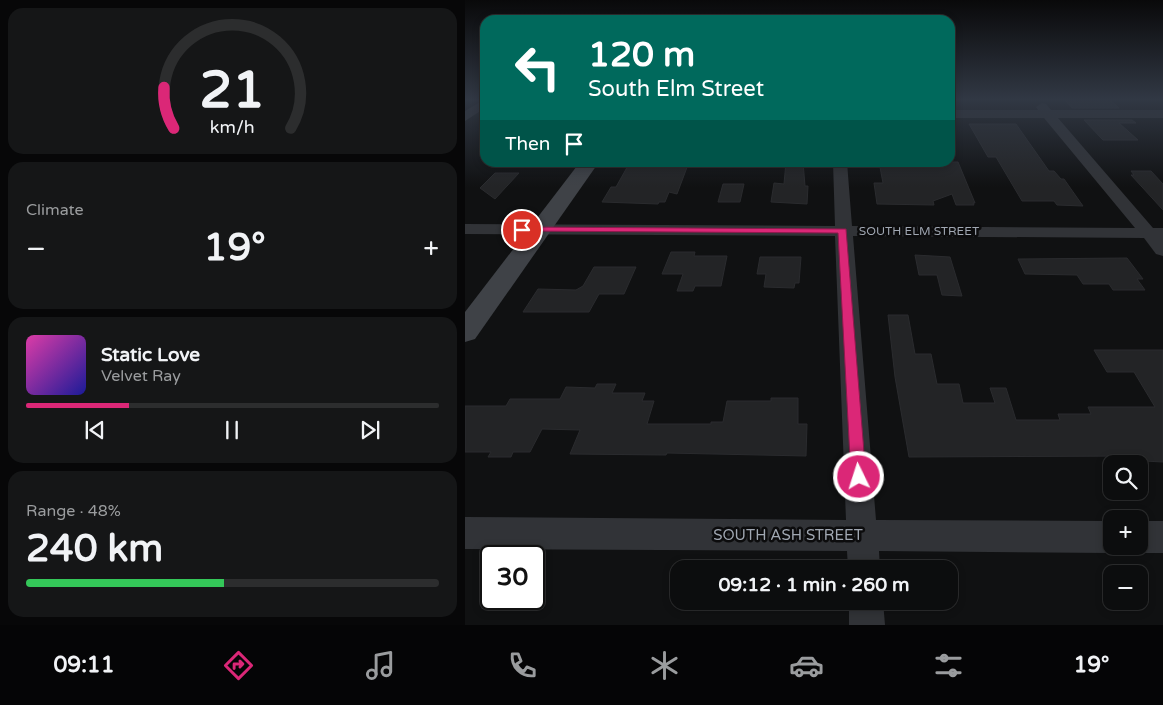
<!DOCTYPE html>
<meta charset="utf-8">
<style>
:root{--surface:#0c0d0e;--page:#151617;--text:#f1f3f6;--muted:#9a9c9e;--line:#2c2d2e;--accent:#db2777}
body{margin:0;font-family:"Varela Round",sans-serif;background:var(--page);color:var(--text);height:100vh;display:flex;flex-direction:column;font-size:19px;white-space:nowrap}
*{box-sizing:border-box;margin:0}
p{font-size:16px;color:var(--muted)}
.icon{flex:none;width:28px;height:28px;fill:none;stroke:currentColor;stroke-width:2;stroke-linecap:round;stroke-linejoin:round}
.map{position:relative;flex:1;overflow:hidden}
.drawer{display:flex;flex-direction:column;gap:8px;padding:8px;background:#070708;width:465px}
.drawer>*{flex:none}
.banner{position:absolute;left:15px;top:15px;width:475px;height:152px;border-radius:15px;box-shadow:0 2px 8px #0003,0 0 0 1px var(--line);background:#00695c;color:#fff;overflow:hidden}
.buttons{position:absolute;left:638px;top:455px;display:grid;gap:10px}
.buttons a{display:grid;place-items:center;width:45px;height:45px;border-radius:10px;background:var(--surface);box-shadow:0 2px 8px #0003,0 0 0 1px var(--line);font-size:25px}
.speed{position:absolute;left:15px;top:545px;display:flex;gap:10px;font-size:25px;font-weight:700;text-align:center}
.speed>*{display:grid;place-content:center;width:65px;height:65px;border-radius:50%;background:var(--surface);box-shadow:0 2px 8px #0003,0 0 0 1px var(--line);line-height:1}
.speed .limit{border:2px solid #111;border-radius:8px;background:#fff;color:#111}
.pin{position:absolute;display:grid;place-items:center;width:42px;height:42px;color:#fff;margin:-21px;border:2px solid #fff;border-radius:50%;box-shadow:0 1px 5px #0007}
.me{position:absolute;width:55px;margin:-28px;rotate:356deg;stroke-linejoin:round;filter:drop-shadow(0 0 4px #0008)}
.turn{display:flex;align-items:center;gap:18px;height:105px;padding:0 25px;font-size:22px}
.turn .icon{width:65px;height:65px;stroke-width:2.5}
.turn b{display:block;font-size:35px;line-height:42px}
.then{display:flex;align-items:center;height:48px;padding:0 25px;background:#0003;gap:10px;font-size:19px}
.big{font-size:38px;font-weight:700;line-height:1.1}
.drawer .tile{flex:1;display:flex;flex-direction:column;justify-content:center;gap:8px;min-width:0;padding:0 18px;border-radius:15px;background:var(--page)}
.drawer .dial{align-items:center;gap:0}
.dial svg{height:130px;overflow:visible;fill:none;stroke:var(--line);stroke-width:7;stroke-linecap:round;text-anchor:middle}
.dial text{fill:var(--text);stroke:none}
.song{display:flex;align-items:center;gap:15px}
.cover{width:60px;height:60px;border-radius:8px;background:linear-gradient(135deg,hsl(320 70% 55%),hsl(240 70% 35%))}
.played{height:5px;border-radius:2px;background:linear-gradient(90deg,var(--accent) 25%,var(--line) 25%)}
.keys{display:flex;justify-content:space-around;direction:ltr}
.heat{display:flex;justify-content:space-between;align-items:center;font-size:28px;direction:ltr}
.charge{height:8px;border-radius:4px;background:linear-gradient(90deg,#34c759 48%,var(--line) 0)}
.trip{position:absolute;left:205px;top:560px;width:288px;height:50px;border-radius:15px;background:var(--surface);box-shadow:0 2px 8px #0003,0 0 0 1px var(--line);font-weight:700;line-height:50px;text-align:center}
.tabs{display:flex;height:80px;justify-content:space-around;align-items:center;background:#050506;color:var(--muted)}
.tabs .icon{width:35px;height:35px}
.tabs .on{color:var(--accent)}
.tabs b{font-size:22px;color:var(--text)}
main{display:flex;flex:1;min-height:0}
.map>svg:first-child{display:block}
.building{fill:#232426;stroke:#2a2b2e}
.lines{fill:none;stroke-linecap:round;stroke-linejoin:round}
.minor{fill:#313337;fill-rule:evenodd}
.secondary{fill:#3f4247;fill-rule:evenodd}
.route{fill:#db2777;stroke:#8e194d}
.labels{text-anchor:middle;stroke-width:5;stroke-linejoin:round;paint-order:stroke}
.street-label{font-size:12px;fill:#a1a8b3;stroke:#0c0c0d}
.near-street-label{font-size:15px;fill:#a1a8b3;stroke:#0c0c0d}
</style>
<main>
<section class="drawer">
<div class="tile dial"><svg viewBox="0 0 100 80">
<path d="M14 69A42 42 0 1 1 86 69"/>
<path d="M14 69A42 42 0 0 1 8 44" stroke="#db2777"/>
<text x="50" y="56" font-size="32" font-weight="700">21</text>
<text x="50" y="72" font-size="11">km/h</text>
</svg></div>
<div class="tile"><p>Climate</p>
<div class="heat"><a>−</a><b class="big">19°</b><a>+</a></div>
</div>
<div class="tile">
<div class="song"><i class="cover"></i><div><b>Static Love</b><p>Velvet Ray</p></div></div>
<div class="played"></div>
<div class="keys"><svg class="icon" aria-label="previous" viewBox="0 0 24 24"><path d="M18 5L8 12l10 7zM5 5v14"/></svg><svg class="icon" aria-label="pause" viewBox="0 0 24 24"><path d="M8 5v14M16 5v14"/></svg><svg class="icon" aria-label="next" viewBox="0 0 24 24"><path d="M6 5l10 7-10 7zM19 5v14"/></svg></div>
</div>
<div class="tile"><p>Range · 48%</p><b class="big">240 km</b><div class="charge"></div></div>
</section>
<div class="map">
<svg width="698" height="625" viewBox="0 0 698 625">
<rect width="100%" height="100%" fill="#101112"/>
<g class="building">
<path d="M599 99H644L654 108H607Z"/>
<path d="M619 120H667L671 123H654L673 140H638Z"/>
<path d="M504 124H551L584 171H589L596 179H599L618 206 592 205 589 201H557L531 157H523Z"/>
<path d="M165 162H224L212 194 204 192 200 202H194L193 204 137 202 146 187H151Z"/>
<path d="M321 162H338L340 186H343L342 204 306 202 309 183 319 184Z"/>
<path d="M414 162H493L510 203H508L509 205H491L487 194 468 201 469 205 412 204 409 183H418Z"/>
<path d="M666 171H686L698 184V210L666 175H669Z"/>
<path d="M30 173H54L30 199 15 188Z"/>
<path d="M258 184H279L275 202H253Z"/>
<path d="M206 252H230L229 256H262L256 286H230L228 291H212L218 274H197Z"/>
<path d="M450 255 485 257 497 296 477 295 472 275H454Z"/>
<path d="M295 257H336L334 283H330L329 288 299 287 301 274H292Z"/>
<path d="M662 258 678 279H672L680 290H648L644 284H618L612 275 560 274 553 259Z"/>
<path d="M129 267H171L159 294H134L124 312H58L73 289 111 290 118 286Z"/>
<path d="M423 315H443L450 354H466L472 384H494L498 403H530L525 388H541L551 420H595L593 414H626L623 407H690L669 372H642L629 350H698V462L679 461 677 457 669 456 444 457 430 377Z"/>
<path d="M132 384H151L147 393H180L177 401H189L182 424H246V422H258L262 401H306V398H333V424H342L341 456 202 453 201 455 105 454 115 430 77 429 65 452H48L46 457H23L26 452H0V406H41L45 399H95L101 387 130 388Z"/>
</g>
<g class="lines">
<g class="minor">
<path d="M20 99V108L0 121V111Z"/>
<path d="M577 103 581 104 586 110H698V118H593L688 228H698V256L691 254 679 238 388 236 411 520 646 521V546H658L657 548 646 553 414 551 415 569H383L382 551 0 549V517L381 520 370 236 0 234V224L370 226 368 162H382L387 226 670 228 579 118H485V110H573L571 107Z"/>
<path d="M674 521H698V553H674L663 548 662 546H674Z"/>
<path d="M384 601H418L420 625H384Z"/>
</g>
<path class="secondary" d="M115 162H134L10 339 0 342V312Z"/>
</g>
<linearGradient id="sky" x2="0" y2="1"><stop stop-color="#09090a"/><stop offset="0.53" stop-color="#313844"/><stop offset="1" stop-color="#313844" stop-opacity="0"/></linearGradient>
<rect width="698" height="187" fill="url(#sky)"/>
<path class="route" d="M57 227 381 229 401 477 399 482 394 484 388 482 386 477 373 233 54 231 52 230Z"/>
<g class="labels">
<g class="street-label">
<text x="454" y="235">SOUTH ELM STREET</text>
</g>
<g class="near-street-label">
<text x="323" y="540">SOUTH ASH STREET</text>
</g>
</g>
</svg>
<div class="buttons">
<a><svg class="icon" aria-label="search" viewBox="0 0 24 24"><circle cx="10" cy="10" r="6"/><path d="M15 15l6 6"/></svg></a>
<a>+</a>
<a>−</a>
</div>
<div class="speed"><div class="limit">30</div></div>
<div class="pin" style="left:57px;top:230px;background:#d93025"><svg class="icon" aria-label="arrive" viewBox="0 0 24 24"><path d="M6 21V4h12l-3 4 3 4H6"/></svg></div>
<svg class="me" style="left:394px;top:477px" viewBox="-20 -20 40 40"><circle r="17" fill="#db2777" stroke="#fff" stroke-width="3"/><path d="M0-11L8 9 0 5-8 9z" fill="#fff"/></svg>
<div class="trip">09:12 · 1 min · 260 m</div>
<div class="banner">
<div class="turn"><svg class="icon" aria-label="left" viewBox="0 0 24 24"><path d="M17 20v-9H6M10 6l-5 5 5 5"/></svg><div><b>120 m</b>South Elm Street</div></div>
<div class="then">Then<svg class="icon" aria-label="arrive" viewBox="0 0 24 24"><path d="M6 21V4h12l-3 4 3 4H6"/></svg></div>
</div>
</div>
</main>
<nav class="tabs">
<b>09:11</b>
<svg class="icon on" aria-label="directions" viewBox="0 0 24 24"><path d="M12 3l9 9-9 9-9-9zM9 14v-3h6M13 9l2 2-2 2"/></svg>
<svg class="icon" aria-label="music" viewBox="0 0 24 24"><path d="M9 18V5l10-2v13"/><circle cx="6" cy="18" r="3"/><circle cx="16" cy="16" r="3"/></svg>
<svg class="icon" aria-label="phone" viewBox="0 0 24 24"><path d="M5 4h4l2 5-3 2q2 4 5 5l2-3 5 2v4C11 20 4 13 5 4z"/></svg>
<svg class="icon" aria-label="climate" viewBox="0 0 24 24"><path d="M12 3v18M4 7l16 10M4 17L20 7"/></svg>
<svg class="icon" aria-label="car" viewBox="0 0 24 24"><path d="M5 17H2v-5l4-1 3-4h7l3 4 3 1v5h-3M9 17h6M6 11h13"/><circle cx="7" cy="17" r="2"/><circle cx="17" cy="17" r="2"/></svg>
<svg class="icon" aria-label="filters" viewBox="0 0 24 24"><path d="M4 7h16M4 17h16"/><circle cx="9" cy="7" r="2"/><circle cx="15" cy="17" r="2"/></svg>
<b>19°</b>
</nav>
